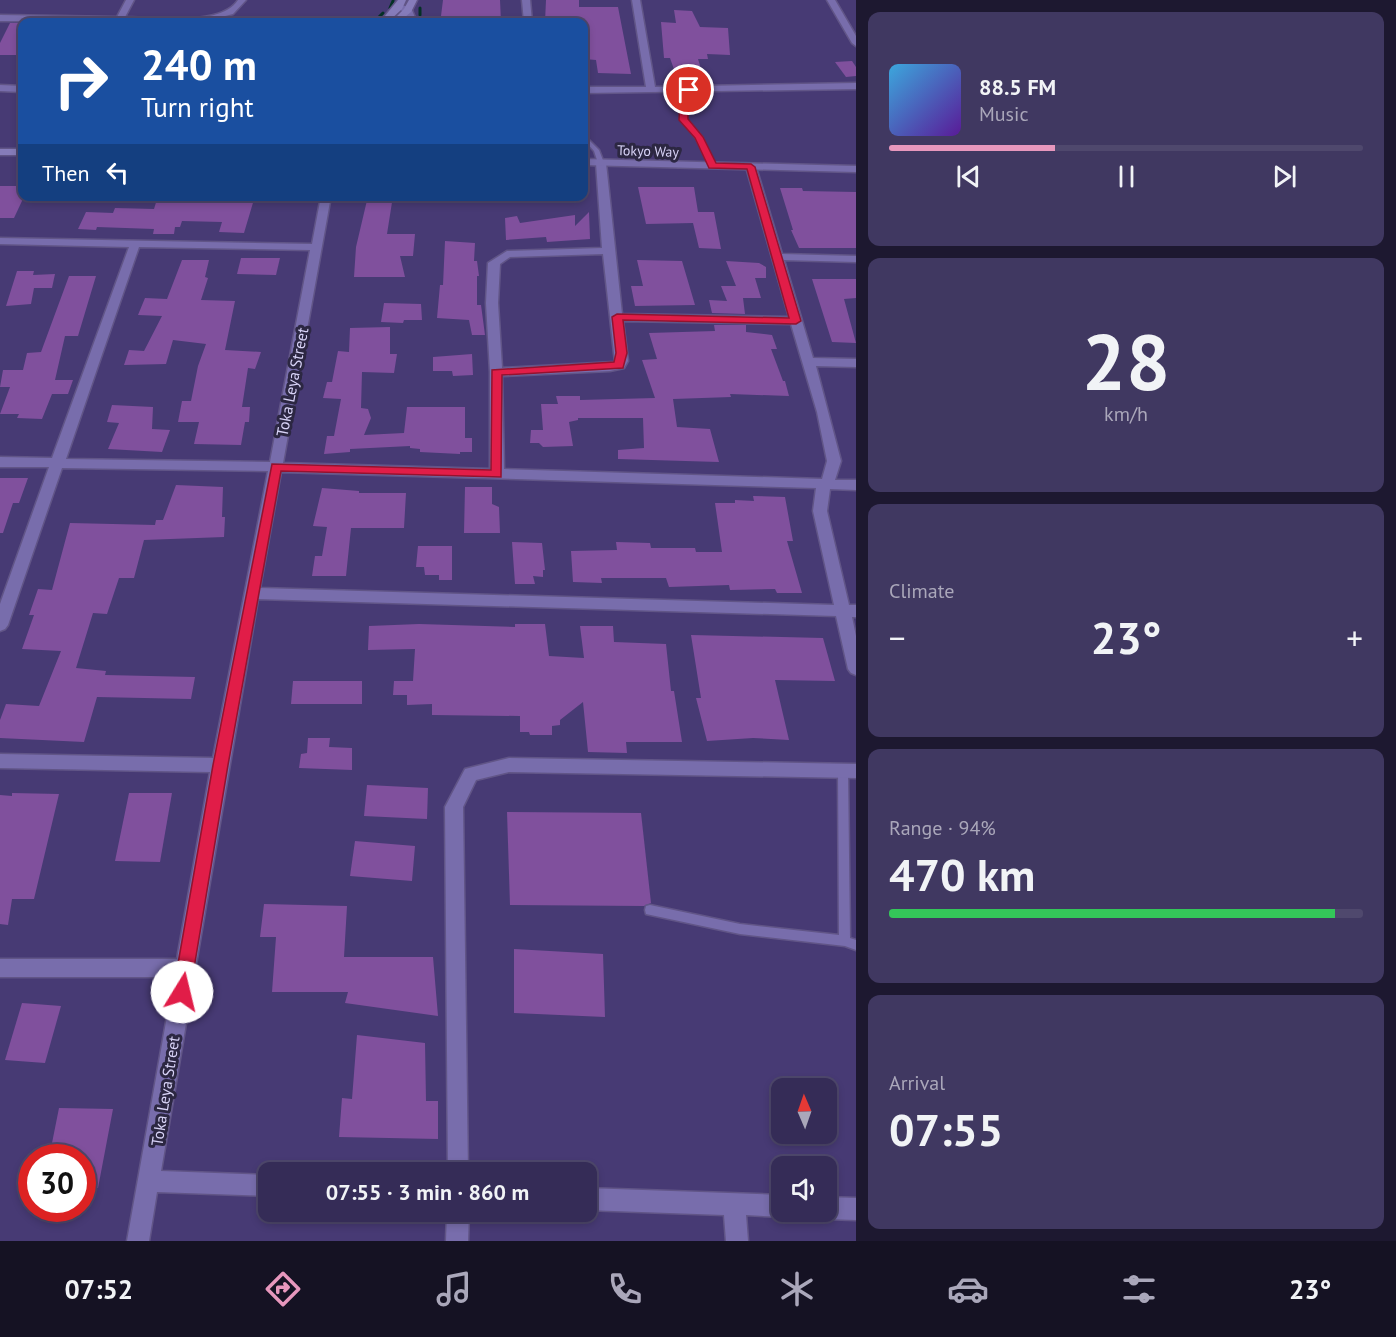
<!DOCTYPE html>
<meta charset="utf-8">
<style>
:root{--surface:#352c57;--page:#403861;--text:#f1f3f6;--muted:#aaa7ba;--line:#4f486d;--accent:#e797bd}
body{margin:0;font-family:"PT Sans",sans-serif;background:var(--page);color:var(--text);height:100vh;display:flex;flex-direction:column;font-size:22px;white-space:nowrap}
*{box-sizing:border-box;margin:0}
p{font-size:20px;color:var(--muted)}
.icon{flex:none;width:33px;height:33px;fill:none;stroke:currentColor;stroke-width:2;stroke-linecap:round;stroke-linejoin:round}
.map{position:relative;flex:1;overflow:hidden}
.drawer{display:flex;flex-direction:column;gap:12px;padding:12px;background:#1d1830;width:540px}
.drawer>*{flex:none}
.banner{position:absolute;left:18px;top:18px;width:570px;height:183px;border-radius:12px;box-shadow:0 3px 9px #0003,0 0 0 2px var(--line);background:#1a4fa0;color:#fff;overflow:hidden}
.needle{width:39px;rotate:358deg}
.fabs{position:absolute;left:771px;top:1078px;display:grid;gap:12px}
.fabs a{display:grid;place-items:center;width:66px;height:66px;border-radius:12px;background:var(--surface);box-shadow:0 3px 9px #0003,0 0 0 2px var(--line);font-size:30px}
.speed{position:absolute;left:18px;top:1144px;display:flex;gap:12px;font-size:30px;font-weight:700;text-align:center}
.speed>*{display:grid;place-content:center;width:78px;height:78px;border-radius:50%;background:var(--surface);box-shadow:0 3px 9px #0003,0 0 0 2px var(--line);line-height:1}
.speed .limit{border:9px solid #d22;background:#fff;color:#111}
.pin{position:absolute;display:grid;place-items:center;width:51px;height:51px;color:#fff;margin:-26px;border:3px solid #fff;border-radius:50%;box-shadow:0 2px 6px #0007}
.me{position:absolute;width:66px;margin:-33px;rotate:9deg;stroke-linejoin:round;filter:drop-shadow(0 0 4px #0008)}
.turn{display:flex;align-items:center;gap:21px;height:126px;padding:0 24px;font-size:27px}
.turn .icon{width:78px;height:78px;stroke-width:2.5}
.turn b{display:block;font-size:42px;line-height:51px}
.then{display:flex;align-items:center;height:57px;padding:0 24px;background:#0003;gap:12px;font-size:22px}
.big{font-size:45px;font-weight:800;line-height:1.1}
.drawer .card{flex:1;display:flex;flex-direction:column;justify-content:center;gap:9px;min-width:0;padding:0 21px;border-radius:12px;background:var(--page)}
.drawer .dial{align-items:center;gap:0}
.dial b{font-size:78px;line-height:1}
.song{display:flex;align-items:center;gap:18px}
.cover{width:72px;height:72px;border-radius:9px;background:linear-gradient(135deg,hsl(200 70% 55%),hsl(270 70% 35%))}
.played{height:6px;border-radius:3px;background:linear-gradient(90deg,var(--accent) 35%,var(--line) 35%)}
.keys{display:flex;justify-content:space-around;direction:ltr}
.heat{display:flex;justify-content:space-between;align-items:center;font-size:33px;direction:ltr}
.charge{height:9px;border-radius:4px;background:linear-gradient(90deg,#34c759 94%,var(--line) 0)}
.trip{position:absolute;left:258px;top:1162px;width:339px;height:60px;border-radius:12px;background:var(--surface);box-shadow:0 3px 9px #0003,0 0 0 2px var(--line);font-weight:800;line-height:60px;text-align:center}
.tab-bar{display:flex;height:96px;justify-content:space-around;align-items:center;background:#151223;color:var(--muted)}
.tab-bar .icon{width:42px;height:42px}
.tab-bar .active{color:var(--accent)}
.tab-bar b{font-size:27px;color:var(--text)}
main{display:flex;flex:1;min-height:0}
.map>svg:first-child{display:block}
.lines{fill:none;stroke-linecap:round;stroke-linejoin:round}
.stream{stroke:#053126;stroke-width:3}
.building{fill:#80509d}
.service-casing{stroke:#615587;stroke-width:3}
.minor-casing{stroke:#615587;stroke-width:3}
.tertiary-casing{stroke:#615587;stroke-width:3}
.secondary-casing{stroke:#615587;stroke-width:3}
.service{fill:#786dac;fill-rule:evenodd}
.minor{fill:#786dac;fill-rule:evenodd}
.tertiary{fill:#786dac;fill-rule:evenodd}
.secondary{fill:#867cba;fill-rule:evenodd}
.route{fill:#e11d48;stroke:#92132f;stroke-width:1.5}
.labels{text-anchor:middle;stroke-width:6;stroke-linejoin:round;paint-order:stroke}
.far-street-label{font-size:14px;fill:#d7d2f6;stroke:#2c2742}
.street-label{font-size:16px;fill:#d7d2f6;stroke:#2c2742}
</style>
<main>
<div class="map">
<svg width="856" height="1241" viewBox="0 0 856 1241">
<rect width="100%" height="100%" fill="#473a74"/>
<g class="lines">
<g class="stream">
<path d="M390 8 393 1"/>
<path d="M420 8V15"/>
<path d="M374 22 383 13"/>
</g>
</g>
<g class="building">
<path d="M443 0H500L501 22H444V16H441Z"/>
<path d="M546 0H579V7H618L631 74 598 73 596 60 584 59V22H545Z"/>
<path d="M674 10 692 11 700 27 728 28 730 55 707 54 708 59H698L703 75H676L670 58H664L661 22 676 23Z"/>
<path d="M10 23H22V55H0V43Z"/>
<path d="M852 61 856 67V76L846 77 835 62Z"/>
<path d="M0 186H22V201L14 218H0Z"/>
<path d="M638 187H694L698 212H714L721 249 699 248 693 223 646 224Z"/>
<path d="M780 188H802L803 191 856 192V248H799L791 230H793Z"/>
<path d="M158 196H255L244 233 219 232 222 222 182 221 180 227H175L174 234H153L154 229 97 227 96 230 78 229 86 212 113 213 115 208 154 209Z"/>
<path d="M368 196H393L387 234H415L413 256H400L405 277H354L356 247Z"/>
<path d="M589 212 590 239 547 242 546 237 506 240 505 218 517 216 520 223 575 215V226Z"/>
<path d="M445 241 475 243 474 261H477L479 276H477V305H481L485 335H472L469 320 437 318 440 285H443Z"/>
<path d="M241 258H280L276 275 237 274Z"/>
<path d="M182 260H209L205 277 208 278 201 300 235 301 225 350 261 352 255 369 248 368 242 407H250L249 422H245L241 445 194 444 199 422H178L182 401H191L198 366 206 344 173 340 166 364 124 365 129 350 144 351 162 316 138 315 145 298 167 299Z"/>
<path d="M637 260 682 261 695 305 635 306 631 286H643Z"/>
<path d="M726 261 759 263 766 267V278H755L761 298H743L745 314 712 313 709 300 727 301 721 286H736Z"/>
<path d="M17 271H34L33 275 55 274 52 288H34L31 304 6 306Z"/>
<path d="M69 276H96L78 336H65L55 380H73L68 394H52L42 419 17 418 19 414H0L10 387H0L3 370H23L27 353 41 352Z"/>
<path d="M812 279H856V298L844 299 856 343 832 342Z"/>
<path d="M384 303 421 304 422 320H404L403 323 381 322Z"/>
<path d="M714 325H746V332L772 335 777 349H771L783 381H785L789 396 730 394 731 397 673 399 677 427 710 429 719 462 618 459V450L644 448 643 418H578V420L569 422 573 446 543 447 539 443H530L531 430H543L541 404H558L556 396H580V400L655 398 642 360 657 359 649 333 715 331Z"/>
<path d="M390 327V354H397L394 373 362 372 361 408 368 409 371 418 364 435 404 433 407 407H465V438H472V452H460V454L420 452V449L410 448V446L350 449V452L324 454 327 436H334L341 399 323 398 327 382H332L338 351 349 352 350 328Z"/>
<path d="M472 354 473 375 453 376 452 371H433V357Z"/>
<path d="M112 405 153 407 152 429 170 430 162 452 108 449 119 423 107 422Z"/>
<path d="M0 478H28L19 503H13L3 533H0Z"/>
<path d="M176 485 223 487 222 517H225L224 537 144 540 134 578H119L107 614 93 613 76 668 106 671 105 675 195 677 191 699 97 697 84 742 0 738V720L6 704 39 706 61 651 22 649 34 615H29L38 589 52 590 70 523 155 525 156 520H163Z"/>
<path d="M465 487H492V504L499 507 500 533H464Z"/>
<path d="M322 488 359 491V493H406L404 528H351L346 576H312L315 556H322L327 527 313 526Z"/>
<path d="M753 496 785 497 793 541H787L802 593H777L775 589 730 590 729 585 669 587 666 578H601L602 583 573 582 571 551 617 550 616 542 650 543 651 548H695L696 552H722L715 503H735V500L754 501Z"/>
<path d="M512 542 542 543 545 570H543V577L533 576 535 584H515Z"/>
<path d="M418 546H452V580H439V575H425L424 567H416Z"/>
<path d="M419 624 515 627V624H545L549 656 584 658 580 626H613L614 642 666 644 671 691H674L682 742H626L627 753 588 752 583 702 560 720V725L552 726V735H530L529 732H520V716L432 715V704L407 705V695H393L394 681H413L415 649 368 650 369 626Z"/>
<path d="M691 635 823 638 835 681 775 680 789 740 753 738 707 741 696 698H701Z"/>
<path d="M293 681H362V704H291Z"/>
<path d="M308 738H330L329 747 352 748V770L299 768 301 754 307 753Z"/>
<path d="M367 785 428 788 427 819 364 816Z"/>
<path d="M12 793 59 794 34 899H12L8 925 0 924V795L12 796Z"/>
<path d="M129 793H172L160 862 115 861Z"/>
<path d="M507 812 641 813 651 903 644 906 510 905Z"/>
<path d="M355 841 415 846 412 881 350 876Z"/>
<path d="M264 904 347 906 344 957H433L438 1016 345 1003 348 992H272L276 937H260Z"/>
<path d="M514 949 603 954 605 1017 514 1013Z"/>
<path d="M22 1003 61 1006 45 1063 5 1060Z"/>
<path d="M357 1035 425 1043 426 1101H438V1139L339 1137 342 1098 352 1099Z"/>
<path d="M59 1108 113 1109 98 1188H82V1158H49Z"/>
</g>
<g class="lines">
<defs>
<g id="service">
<path d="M689 88 692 90 687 102V120L702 137 715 166 714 167H710L696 138 681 120C681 108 680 96 689 88Z"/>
<path d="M584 135 599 150 604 163 603 164 598 163 594 151 584 140Z"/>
<path d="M843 767 847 768 848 771 850 938 856 940V950L845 946 740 934 646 914 645 910 646 906 650 905 740 924 839 935 838 771 839 768Z"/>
</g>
<g id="minor">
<path d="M126 0H134L125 17C154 17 221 27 238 0H246L233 14 202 22 0 21V15L117 17Z"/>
<path d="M522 0H530L532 22H524Z"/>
<path d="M632 0H640L655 87 856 83V89L584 93V87H646Z"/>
<path d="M827 0H835L856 36V46L852 43Z"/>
<path d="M399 4 411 8 417 22H409L404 12 395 7Z"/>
<path d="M0 85 22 86V92L0 91Z"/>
<path d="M601 160 606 163 622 314 789 317 746 167 751 164 756 167 782 254 856 256V262L784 260 813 358 856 359V367L816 366 841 461 835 480H856V490L830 489 827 511 849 605H856V617H852L856 636V675L851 673 848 669 836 616 258 599 161 1171 268 1175V1196L157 1192 149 1241H127L174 977H0V959H177L210 772 0 768V754L213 758 268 471 62 468 8 625 5 629 0 631V604L49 467H0V457L52 458 129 247 0 244V238L312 244 321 196H331L283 463 490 469V372L486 303 488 263 507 251 602 248 596 163ZM139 247 310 250 270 462 66 459ZM603 254 615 362 502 368 498 303 500 264 510 257ZM623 321 791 324 817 412 827 461 822 479 504 469 502 376 610 371 624 368 628 361ZM281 472 816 488 813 511 834 605 260 588Z"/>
<path d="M509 758 856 764V778L509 772 476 780 463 807 468 1173H448L445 807 465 769Z"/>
<path d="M586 1188 782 1195V1212H790L782 1217 746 1215 748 1241H726L724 1215 586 1210Z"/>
<path d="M826 1197 856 1198V1220L826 1219 818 1216 817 1212H826Z"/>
<path d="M447 1212H469L468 1241H446Z"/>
</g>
<path id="tertiary" d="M584 159 856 166V172L584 165Z"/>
<g id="secondary">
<path d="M398 0H406L402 9 388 22H380Z"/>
<path d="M409 0H417L411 12 399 22H391L404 9Z"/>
<rect x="0" y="149" width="22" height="6"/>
</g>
</defs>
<use href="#service" class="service-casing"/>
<use href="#minor" class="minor-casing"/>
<use href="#tertiary" class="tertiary-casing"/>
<use href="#secondary" class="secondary-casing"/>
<use href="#service" class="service"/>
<use href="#minor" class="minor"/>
<use href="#tertiary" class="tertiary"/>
<use href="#secondary" class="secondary"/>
</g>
<path class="route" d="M686 89 693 90 688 102V119L703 137 716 163 751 164 755 167 801 321 796 324 623 320 627 353 623 368 502 375 501 477 281 471 228 765 190 992 188 998 182 1000 176 998 173 992 213 765 272 464 491 470 492 370 614 362 616 353 612 317 617 314 789 318 747 169 709 168 695 138 679 120 680 102Z"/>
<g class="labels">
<g class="far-street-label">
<text transform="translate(648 151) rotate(2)" y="5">Tokyo Way</text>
</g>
<g class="street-label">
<text transform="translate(292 382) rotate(-79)" y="6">Toka Leya Street</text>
<text transform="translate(165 1091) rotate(-81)" y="6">Toka Leya Street</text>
</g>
</g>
</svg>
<div class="fabs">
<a><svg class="needle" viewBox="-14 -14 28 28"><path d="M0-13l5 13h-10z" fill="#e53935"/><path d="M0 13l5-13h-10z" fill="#aaa7ba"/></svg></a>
<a><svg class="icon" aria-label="sound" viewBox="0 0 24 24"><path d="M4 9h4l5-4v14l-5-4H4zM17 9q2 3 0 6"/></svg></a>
</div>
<div class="speed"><div class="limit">30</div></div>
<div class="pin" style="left:689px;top:90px;background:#d93025"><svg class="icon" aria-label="arrive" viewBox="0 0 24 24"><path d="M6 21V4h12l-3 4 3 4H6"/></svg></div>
<svg class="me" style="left:182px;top:992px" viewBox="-20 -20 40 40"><circle r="19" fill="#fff"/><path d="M0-13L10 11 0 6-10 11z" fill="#e11d48"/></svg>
<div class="trip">07:55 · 3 min · 860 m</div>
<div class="banner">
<div class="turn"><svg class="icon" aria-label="right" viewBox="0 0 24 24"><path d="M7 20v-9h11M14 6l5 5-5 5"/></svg><div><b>240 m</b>Turn right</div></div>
<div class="then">Then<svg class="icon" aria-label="left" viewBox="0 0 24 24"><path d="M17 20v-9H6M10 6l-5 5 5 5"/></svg></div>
</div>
</div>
<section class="drawer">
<div class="card">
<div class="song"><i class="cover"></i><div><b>88.5 FM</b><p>Music</p></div></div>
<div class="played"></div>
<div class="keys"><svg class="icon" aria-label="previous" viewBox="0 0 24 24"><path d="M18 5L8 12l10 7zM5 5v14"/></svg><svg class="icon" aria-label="pause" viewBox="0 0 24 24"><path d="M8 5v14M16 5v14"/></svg><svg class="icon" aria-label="next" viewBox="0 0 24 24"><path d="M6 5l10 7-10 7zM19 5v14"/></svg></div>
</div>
<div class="card dial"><b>28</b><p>km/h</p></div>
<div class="card"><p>Climate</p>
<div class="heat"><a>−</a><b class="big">23°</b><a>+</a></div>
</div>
<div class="card"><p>Range · 94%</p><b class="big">470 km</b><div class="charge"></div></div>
<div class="card"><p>Arrival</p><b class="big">07:55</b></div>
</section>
</main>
<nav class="tab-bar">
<b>07:52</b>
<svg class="icon active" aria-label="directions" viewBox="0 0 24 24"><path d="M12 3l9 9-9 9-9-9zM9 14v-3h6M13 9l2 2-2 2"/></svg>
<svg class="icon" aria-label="music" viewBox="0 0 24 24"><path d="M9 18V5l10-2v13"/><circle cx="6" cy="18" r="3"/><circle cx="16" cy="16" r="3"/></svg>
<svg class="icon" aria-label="phone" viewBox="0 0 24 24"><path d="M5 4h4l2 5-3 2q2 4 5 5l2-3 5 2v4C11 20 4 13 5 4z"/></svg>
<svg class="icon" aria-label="climate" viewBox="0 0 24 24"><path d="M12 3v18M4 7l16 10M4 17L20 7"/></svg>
<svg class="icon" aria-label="car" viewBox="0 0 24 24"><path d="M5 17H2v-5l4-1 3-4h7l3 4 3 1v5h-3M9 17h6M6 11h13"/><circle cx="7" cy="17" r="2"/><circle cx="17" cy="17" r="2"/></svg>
<svg class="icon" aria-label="filters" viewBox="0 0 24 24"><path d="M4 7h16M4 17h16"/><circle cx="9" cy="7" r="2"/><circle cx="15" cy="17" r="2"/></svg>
<b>23°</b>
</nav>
